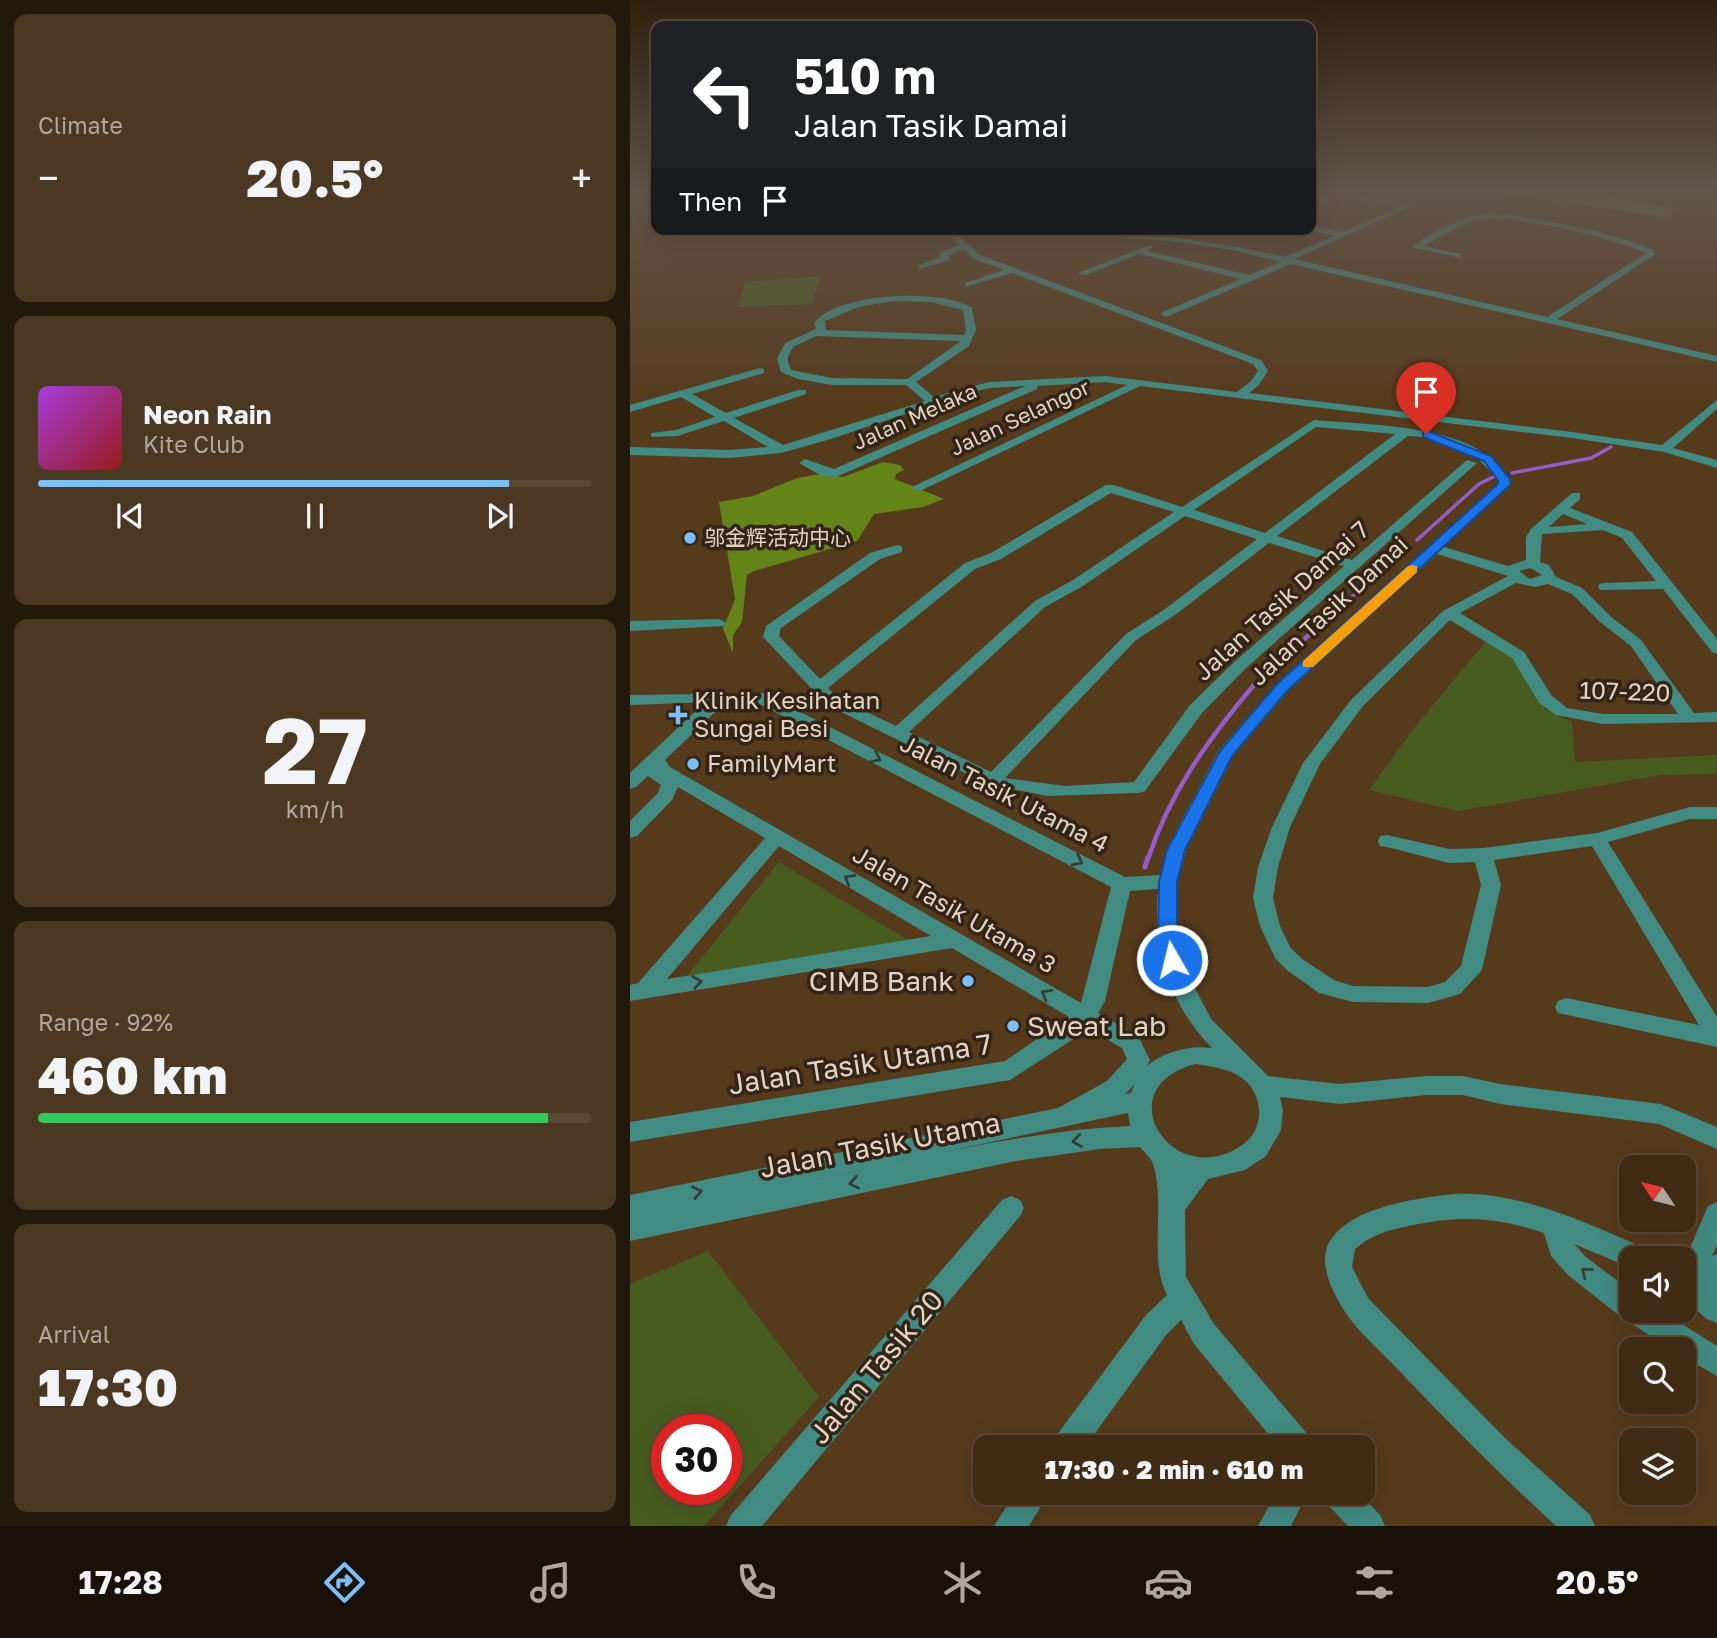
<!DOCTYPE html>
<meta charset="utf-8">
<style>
:root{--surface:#402c15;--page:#4b3822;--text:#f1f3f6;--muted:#aea7a0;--line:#594834;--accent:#7bbef8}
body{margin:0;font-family:"Golos Text","Noto Sans SC",sans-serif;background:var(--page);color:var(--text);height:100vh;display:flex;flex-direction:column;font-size:26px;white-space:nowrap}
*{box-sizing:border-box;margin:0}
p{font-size:23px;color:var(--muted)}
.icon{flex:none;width:38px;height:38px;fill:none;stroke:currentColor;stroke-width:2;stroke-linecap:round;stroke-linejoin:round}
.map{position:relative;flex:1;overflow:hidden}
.details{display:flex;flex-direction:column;gap:14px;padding:14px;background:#23180c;width:630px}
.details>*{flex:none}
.hud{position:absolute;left:21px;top:21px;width:665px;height:214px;border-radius:14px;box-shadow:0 7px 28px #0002,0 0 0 2px var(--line);background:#202124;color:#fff;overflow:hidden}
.needle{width:46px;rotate:305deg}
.tools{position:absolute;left:989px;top:1155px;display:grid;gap:14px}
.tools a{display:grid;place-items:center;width:77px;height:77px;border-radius:14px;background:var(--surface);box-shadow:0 7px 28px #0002,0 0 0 2px var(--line);font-size:35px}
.speed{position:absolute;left:21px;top:1414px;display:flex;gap:14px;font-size:35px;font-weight:700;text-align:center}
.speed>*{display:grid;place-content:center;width:91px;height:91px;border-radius:50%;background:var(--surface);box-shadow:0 7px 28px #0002,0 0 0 2px var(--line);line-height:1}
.speed .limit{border:10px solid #d22;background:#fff;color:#111}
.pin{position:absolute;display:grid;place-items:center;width:60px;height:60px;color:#fff;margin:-72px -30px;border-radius:50% 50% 50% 0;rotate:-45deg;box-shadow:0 0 7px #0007}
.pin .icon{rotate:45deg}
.me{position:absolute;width:77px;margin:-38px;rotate:352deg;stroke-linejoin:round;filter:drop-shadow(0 0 5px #0008)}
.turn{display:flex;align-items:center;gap:24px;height:147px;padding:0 28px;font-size:32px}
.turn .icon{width:91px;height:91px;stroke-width:2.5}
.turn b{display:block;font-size:49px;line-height:60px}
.then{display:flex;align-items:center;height:66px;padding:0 28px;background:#0003;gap:14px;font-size:26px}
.big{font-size:52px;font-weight:800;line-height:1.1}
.details .card{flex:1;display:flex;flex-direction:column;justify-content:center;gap:10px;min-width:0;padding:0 24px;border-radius:14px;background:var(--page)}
.details .dial{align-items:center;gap:0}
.dial b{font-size:91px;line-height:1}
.song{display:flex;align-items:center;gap:21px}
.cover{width:84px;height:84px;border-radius:10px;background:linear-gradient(135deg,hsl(280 70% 55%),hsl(0 70% 35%))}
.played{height:7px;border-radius:4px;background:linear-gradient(90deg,var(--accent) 85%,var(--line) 85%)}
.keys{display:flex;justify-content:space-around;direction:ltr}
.heat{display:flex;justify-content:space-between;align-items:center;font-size:38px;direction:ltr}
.charge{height:10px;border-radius:5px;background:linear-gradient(90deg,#34c759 92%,var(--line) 0)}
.trip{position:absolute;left:343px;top:1435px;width:402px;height:70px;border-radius:14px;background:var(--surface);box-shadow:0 7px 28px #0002,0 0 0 2px var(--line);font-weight:800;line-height:70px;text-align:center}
.dock{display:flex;height:112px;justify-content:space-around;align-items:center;background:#1a1208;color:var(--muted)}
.dock .icon{width:49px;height:49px}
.dock .selected{color:var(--accent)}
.dock b{font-size:32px;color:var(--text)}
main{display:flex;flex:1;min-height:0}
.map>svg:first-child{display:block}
.green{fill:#485c1f;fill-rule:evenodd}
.forest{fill:#648419}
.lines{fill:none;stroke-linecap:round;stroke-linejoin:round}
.stream-far2{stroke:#945cc9;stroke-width:3.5}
.stream-far1{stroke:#945cc9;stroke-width:4.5}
.stream{stroke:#945cc9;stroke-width:5}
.minor{fill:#418b83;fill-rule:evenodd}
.oneway{stroke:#363e33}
.route{fill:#1a73e8;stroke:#114b97;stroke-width:2}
.slow{fill:#f59e0b}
.poi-dot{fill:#7bbef8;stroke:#322518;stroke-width:2.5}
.labels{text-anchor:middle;stroke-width:7;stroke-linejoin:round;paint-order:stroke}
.far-street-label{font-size:21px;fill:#e4d2c2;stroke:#322518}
.far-poi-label{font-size:21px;fill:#e4d2c2;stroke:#322518;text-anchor:start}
.street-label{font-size:24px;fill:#e4d2c2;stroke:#322518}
.poi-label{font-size:24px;fill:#e4d2c2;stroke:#322518;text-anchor:start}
.near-poi-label{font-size:28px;fill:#e4d2c2;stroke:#322518;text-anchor:end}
.near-street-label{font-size:28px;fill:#e4d2c2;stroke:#322518}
</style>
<main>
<section class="details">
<div class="card"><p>Climate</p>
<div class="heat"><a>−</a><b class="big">20.5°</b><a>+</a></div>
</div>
<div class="card">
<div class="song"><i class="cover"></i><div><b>Neon Rain</b><p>Kite Club</p></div></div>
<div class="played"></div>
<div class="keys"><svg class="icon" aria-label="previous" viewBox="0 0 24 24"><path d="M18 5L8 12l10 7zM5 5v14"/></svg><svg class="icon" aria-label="pause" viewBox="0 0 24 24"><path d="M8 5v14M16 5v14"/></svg><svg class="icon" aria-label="next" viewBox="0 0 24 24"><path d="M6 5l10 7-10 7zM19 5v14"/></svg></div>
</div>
<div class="card dial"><b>27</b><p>km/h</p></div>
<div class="card"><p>Range · 92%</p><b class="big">460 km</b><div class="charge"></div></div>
<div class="card"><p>Arrival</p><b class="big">17:30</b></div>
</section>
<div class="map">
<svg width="1087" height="1526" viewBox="0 0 1087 1526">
<rect width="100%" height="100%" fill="#563a1c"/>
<g class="green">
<path d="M191 276 182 304 108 307 115 282Z"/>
<path d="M857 640 890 663 915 709 942 722 945 762 1087 755V774L1030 775 828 811 739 790 784 728Z"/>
<path d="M149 862 278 940 57 976Z"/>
<path d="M78 1251 189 1397 74 1526H0V1284ZM37 1430H96V1489H37Z"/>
</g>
<g class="forest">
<path d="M870 192H972L988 195 989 198 1047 208 1035 217Z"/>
<path d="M253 462 270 465 274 470 266 474 265 479 314 499 293 507 244 514 227 541 124 571 117 575 112 622 103 635V653L93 629 105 599 89 502 123 496 167 478 190 474 213 477Z"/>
</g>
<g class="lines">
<g class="stream-far2">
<path d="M882 473 961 458 981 447"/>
<path d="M787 540 849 484 863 477"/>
<path d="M687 628 775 550"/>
</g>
<g class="stream-far1">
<path d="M635 674 689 626"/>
<path d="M518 859C540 792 579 738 624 685"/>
</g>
<path class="stream" d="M515 867 518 857"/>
<g class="minor">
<path d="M707 192 782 206 664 259 917 317 1016 253C987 239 877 212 847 220 829 225 811 237 794 246L831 254V258L782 247C798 234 828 218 850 215 883 210 991 235 1023 250L1024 255 927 319 1087 356V362L661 264 536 317 531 314 533 312 611 279 509 254 455 275 448 273 520 245 524 247 517 251 619 275 651 262 603 250 541 241 366 229 541 237 603 246 655 257 705 236 678 230 681 226 712 232 770 207 711 196 681 207V202Z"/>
<path d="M313 229H322L350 255 631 360 638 371 629 385 619 393 942 432 1032 445 1087 400V409L1043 448 1087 460V468L1034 452 942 438 510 386 292 490H284L282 487 497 385 475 382 407 386V389L206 477 192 476 169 463 175 459 204 469 395 386 359 388 335 394 201 439 151 453 99 458 0 455V447L99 450 138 447 94 421 47 436 21 437V433L46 430 85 417 51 397 0 412V405L130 368 134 369V373L62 394 96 413 168 390H176V394L104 418 153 445 295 401 276 385H202L168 379 151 372 147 359 155 343 186 329 184 323C207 292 312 288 342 308L346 330 339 346 286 382 304 397 359 382 475 376 607 392 621 381 628 371 623 364 382 273 335 287V283L374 270 344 259 334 249 319 255 320 260 289 269V265L311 257 310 252 330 245ZM263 301 301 302 333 310 336 330 334 335 196 330 195 321 229 307ZM186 336 331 341 277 379 202 378 161 370 157 359 163 347Z"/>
<path d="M684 420C737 425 834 424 870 467 875 473 880 477 880 485L814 547 878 566 896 560V537L901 529 942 493H950V499L940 508 1002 532 1087 639V654L1082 652 1033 589 970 590 968 587 970 584 975 583 1026 581 992 538 973 530 912 534 910 562 919 565 926 577 952 588 980 616 1011 640 1064 713 1087 712V722L973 724 926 715 909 703 882 658 820 620 733 706 690 764 660 827 648 867 643 898 650 926 660 947 672 959 704 980 723 986 798 987 815 982 831 966 851 885 845 862 819 863 757 847 750 846 748 841 750 836 757 835 819 849 853 848 967 833 1060 807H1087V819H1060L978 842 1087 1017V1047L928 1013 925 1007 928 1001 936 998 1069 1025 962 846 864 860 871 885 852 970 830 994 798 1003 723 1002 689 993 658 971 645 958 630 926 623 898 628 867 642 827 673 763 721 700 813 611 878 576 807 554 658 691 603 756 556 850 548 882V946L557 973 581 1019 638 1076 710 1084 796 1076H833L870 1084 1031 1104 1087 1127V1149L1029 1124 870 1104 833 1095H796L710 1104 650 1097 653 1110 651 1130 636 1156 615 1170 578 1179 555 1210 556 1277 584 1324 679 1436 683 1447H649L564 1344 551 1320 536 1335 455 1447H422L426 1436 516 1315 537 1295C518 1259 536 1205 523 1164 521 1158 514 1152 510 1147L470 1149 386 1161 0 1241V1195L428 1108 477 1081 497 1059 492 1048 456 1027 445 1038 380 1080 0 1142V1122L375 1061 439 1017 322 948 0 1001V985L8 983 135 838 48 787 42 800 7 836 0 838V821L28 793 31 785 18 776 6 787 0 789V773L71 706 81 702 0 705V695L133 693 495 877 530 875 536 850 589 750 646 685 868 484V479L846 457 794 437 778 436 647 536 722 560 837 460 847 463 615 669 572 713 515 791 509 793 417 796 357 784 197 705 136 640 133 637 136 626 240 553 267 545 272 546V552L250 559 151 628 149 636 190 679 335 563 361 553 476 485H484L552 507ZM686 427 765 434 635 533 564 510ZM481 493 544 512 443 580 405 601 266 726 209 699 198 688 345 569 371 559ZM933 514 957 524 919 527ZM555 516 627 539 535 609 496 634 361 772 279 732 415 607 453 586ZM639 543 714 566 603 663 560 705 504 782 435 786 375 778 506 640 545 615ZM900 568 912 575 900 579 889 571ZM886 583 905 587 918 584 942 594 970 622 1001 646 1048 714H973L937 708 922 696 894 652 830 613ZM108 701H124L481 887 451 1003 40 767 35 760 83 714ZM149 846 301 936 37 979ZM528 889C522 947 540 1006 582 1048 560 1045 535 1051 517 1066L520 1060 508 1036 468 1013 475 1001 500 891ZM566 1064C582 1067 598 1068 612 1078 635 1095 635 1131 611 1146 540 1192 476 1086 566 1064ZM504 1085 501 1093 495 1094ZM498 1113 500 1126C389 1131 278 1161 168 1183Z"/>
<path d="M89 619 96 623 94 626 0 631V621Z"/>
<path d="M825 1194C891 1191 958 1224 1017 1249L1021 1258H1001V1268L944 1244 956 1257 1001 1291V1311H1031L1087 1346V1376L1054 1357V1349H1041L991 1317 938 1275 921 1256 914 1233C865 1217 830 1215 779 1226 758 1230 741 1235 725 1249L722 1267 738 1298 875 1438 960 1515 965 1526H926C874 1478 824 1428 775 1377 757 1357 733 1337 717 1315 706 1298 691 1272 696 1251 708 1208 787 1198 825 1194Z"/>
<path d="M381 1196 390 1200 394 1208 390 1216 132 1526H96L101 1515 372 1200Z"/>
<path d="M1087 1202V1245L1082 1256 1087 1254V1323L1077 1319 1054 1300V1262L1078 1206Z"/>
<path d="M385 1493H419L399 1526H364Z"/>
<path d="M646 1493H678L661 1526H628Z"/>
<path d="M693 1493H729L750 1515 755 1526H718L697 1504Z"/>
</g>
</g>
<defs><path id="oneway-chevron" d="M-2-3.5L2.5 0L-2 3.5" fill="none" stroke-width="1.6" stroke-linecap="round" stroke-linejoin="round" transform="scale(1.75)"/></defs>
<g class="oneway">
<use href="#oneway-chevron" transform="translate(246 758) rotate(27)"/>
<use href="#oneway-chevron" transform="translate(448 861) rotate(27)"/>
<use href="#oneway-chevron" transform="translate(219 879) rotate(-150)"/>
<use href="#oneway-chevron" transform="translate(67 982) rotate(-9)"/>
<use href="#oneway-chevron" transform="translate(416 994) rotate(-150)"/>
<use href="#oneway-chevron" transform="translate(447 1141) rotate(172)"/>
<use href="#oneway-chevron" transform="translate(224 1183) rotate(169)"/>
<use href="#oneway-chevron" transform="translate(67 1192) rotate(-12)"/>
<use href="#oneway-chevron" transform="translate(956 1272) rotate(-140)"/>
</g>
<linearGradient id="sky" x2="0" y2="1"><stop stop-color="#2f200f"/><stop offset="0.47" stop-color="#62554b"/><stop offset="1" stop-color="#62554b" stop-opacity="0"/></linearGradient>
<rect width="1087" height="406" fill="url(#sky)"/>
<path class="route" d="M793 432H800L861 456 880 479V485L657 691 602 756 555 850 547 882V946L552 960 549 965 542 967 535 965 528 946 529 882 537 850 590 751 647 684 868 484V480L854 461 793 437Z"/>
<path class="slow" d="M782 565 787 566V572L683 667H673V661L778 566Z"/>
<g class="poi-dot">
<circle cx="60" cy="538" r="7"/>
<path d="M44.5 704.5h7v7h7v7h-7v7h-7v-7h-7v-7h7z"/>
<circle cx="63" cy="764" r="7"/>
<circle cx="338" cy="981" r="7"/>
<circle cx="383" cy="1026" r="7"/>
</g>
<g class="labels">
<g class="far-street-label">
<text transform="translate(285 417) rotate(-24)" y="7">Jalan Melaka</text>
<text transform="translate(390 418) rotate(-25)" y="7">Jalan Selangor</text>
</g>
<g class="far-poi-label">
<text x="74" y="545">邬金辉活动中心</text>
</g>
<g class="street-label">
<text transform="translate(652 601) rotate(-42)" y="8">Jalan Tasik Damai 7</text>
<text transform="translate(699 611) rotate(-43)" y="8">Jalan Tasik Damai</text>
<text transform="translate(995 692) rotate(2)" y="8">107-220</text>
<text transform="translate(374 794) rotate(27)" y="8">Jalan Tasik Utama 4</text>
<text transform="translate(324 910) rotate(30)" y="8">Jalan Tasik Utama 3</text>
</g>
<g class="poi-label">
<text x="64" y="709">Klinik Kesihatan<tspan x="64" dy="28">Sungai Besi</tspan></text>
<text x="77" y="772">FamilyMart</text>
</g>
<g class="near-poi-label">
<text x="324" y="991">CIMB Bank</text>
<text x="397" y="1036" text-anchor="start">Sweat Lab</text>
</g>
<g class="near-street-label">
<text transform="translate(230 1064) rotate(-9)" y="10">Jalan Tasik Utama 7</text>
<text transform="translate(250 1145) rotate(-11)" y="10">Jalan Tasik Utama</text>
<text transform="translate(246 1367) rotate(-50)" y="10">Jalan Tasik 20</text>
</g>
</g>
</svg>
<div class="tools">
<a><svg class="needle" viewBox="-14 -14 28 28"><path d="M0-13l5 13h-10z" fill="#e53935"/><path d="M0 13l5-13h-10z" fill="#aea7a0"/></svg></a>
<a><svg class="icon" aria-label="sound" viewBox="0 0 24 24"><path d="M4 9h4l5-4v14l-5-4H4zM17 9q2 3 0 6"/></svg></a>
<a><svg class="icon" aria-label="search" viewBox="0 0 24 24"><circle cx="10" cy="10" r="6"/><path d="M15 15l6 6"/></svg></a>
<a><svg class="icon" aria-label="layers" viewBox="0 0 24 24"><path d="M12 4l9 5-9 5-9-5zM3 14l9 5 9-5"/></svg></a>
</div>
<div class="speed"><div class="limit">30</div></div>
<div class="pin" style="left:796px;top:434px;background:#d93025"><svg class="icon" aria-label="arrive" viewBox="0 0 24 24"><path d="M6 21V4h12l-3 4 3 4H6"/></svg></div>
<svg class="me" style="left:542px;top:960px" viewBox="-20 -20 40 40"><circle r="17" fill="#1a73e8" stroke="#fff" stroke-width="3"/><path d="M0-11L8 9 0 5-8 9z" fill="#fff"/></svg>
<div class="trip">17:30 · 2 min · 610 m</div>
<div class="hud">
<div class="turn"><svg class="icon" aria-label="left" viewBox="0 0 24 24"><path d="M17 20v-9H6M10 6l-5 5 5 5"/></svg><div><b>510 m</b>Jalan Tasik Damai</div></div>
<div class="then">Then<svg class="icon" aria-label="arrive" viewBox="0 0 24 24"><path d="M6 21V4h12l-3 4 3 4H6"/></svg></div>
</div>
</div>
</main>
<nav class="dock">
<b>17:28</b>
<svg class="icon selected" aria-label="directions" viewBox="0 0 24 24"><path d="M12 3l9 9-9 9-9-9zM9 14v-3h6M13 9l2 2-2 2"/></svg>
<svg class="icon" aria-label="music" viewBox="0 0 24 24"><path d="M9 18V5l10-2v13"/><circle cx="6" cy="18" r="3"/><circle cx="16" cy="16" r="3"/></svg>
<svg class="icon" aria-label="phone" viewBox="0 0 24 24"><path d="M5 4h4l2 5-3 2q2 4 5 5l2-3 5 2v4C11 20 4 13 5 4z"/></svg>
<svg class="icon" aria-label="climate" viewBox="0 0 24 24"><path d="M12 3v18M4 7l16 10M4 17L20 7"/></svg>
<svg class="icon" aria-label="car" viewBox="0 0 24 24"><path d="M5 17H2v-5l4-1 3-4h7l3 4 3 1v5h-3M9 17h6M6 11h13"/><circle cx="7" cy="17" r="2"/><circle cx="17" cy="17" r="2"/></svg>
<svg class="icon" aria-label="filters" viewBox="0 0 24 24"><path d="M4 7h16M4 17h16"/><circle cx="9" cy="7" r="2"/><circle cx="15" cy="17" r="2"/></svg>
<b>20.5°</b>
</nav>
